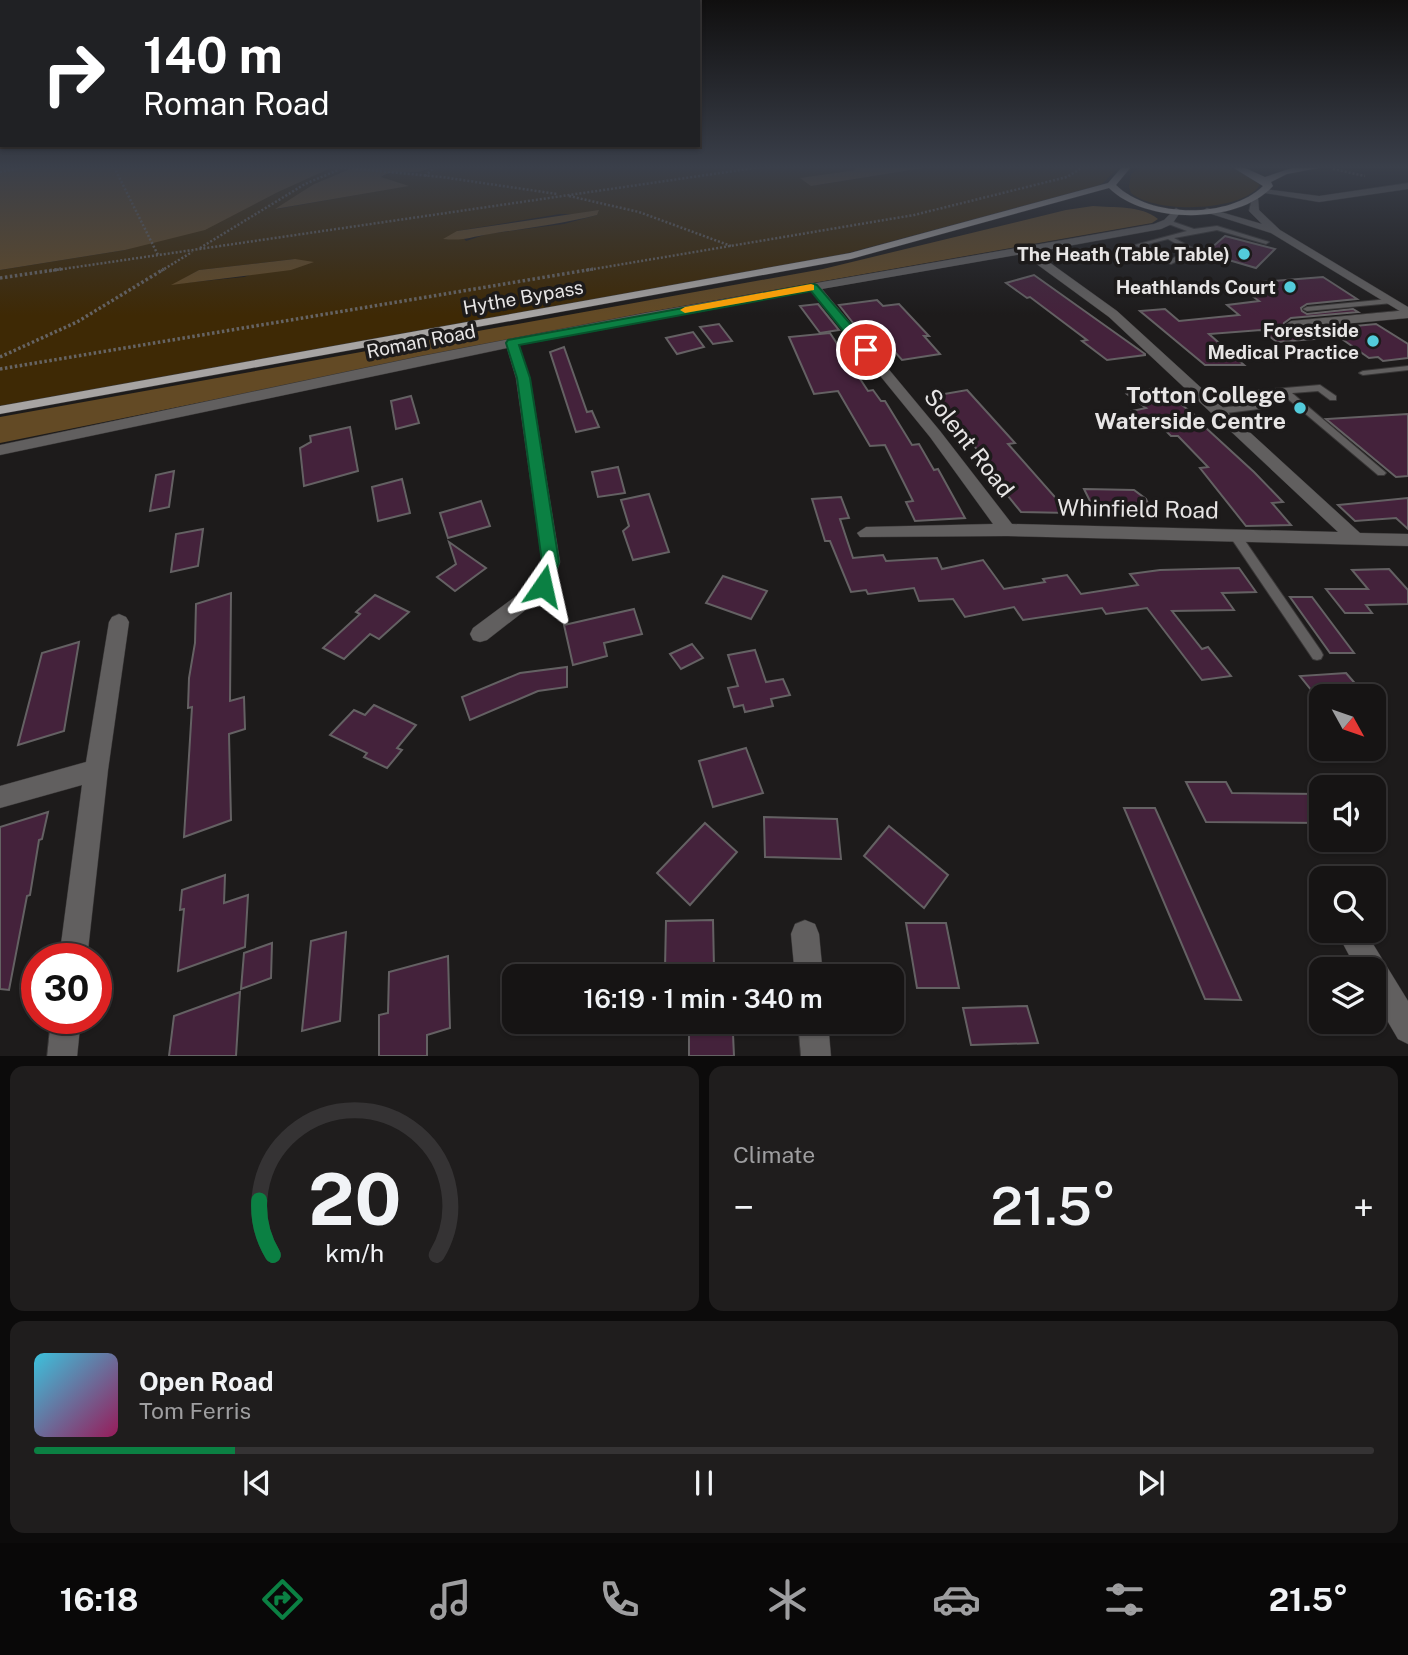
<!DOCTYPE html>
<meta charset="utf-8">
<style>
:root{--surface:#161414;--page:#1f1d1d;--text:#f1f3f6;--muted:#9e9ea0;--line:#353334;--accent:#0b8043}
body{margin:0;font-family:"Public Sans",sans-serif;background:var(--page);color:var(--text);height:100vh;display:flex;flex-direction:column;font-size:26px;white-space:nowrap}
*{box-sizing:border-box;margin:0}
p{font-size:23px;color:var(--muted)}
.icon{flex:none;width:38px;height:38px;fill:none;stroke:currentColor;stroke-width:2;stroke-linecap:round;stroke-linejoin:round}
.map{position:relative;height:1056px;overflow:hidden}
.drawer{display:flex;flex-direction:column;gap:10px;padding:10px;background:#0c0b0b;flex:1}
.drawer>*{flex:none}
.banner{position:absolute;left:0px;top:0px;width:700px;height:147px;box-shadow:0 2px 5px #0004,0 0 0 2px var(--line);background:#202124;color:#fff;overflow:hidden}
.needle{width:46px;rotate:130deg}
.controls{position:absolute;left:1309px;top:684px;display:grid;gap:14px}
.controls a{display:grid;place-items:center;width:77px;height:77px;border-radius:14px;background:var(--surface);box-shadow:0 2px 5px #0004,0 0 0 2px var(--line);font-size:35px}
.speed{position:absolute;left:21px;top:943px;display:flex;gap:14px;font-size:35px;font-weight:700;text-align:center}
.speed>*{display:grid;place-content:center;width:91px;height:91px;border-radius:50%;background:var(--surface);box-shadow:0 2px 5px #0004,0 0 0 2px var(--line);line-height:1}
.speed .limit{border:10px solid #d22;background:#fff;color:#111}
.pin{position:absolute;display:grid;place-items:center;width:60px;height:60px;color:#fff;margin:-30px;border:4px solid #fff;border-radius:50%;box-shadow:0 2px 7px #0007}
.me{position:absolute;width:77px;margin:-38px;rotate:11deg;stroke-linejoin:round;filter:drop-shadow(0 0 5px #0008)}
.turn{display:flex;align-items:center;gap:24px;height:147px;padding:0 28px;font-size:32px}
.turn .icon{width:91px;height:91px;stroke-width:2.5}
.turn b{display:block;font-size:49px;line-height:60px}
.big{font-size:52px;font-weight:600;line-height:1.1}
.drawer .card{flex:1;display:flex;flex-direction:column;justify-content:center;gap:10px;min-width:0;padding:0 24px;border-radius:14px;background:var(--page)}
.drawer .dial{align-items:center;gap:0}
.dial svg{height:182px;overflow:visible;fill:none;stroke:var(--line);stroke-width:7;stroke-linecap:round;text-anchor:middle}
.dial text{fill:var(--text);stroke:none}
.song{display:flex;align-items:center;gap:21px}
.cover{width:84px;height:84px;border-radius:10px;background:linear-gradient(135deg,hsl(190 70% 55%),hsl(330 70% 35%))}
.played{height:7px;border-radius:4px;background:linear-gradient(90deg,var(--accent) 15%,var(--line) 15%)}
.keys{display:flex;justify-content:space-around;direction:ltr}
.heat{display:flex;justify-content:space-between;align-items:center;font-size:38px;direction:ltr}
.drawer .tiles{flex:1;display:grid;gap:10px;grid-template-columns:1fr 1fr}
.card:last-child{grid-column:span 2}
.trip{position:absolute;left:502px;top:964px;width:402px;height:70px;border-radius:14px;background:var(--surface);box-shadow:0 2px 5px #0004,0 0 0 2px var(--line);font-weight:600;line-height:70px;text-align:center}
.tabs{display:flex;height:112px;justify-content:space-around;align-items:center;background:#090808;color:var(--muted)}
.tabs .icon{width:49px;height:49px}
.tabs .active{color:var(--accent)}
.tabs b{font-size:32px;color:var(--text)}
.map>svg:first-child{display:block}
.green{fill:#3e2905;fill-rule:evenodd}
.forest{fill:#634a25}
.building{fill:#44223b;stroke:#646163;stroke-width:2}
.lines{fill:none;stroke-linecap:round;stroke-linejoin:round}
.service-casing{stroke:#393737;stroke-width:2}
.minor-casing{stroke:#393737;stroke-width:1}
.tertiary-casing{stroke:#393737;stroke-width:1}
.primary-casing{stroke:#393737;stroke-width:1}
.path-far1{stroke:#666464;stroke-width:2.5;stroke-dasharray:2 2;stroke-linecap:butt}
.path{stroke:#666464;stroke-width:3.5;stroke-dasharray:2.5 2.5;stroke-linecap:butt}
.service{fill:#615f5f;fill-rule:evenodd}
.minor{fill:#615f5f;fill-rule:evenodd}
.tertiary{fill:#615f5f;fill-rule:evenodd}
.primary{fill:#a7a4a3;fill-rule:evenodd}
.route{fill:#0b8043;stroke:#07532c;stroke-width:2}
.slow{fill:#f59e0b}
.poi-dot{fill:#53cbdb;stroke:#1d1b1b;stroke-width:2.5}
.labels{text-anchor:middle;stroke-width:7;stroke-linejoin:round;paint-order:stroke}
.far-poi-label{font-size:19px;font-weight:bold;fill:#e7e5e5;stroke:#1d1b1b;text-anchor:end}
.far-street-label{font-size:19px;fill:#e7e5e5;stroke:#1d1b1b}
.poi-label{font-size:23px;font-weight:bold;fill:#e7e5e5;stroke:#1d1b1b;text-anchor:end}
.street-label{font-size:23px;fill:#e7e5e5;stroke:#1d1b1b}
</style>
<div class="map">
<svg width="1408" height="1057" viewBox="0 0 1408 1057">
<rect width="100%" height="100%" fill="#1d1b1b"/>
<g class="green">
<path d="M333 167H355L314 184 277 209 407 186 380 178C395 167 416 179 431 167H853L857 170 811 186 930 167H1119L1103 183 1097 186 829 258 0 407V270L125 250 163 238ZM560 214 597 215 564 224 487 234 466 241 457 231ZM295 259 244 277 174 284 199 270Z"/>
<path d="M1141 167H1228L1240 170 1260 185C1242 212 1155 214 1131 193L1129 187 1131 174Z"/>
</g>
<g class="forest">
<path d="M0 167H333L278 192 205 230 125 250 0 270Z"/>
<path d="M355 167H431C416 178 395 167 381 177L409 186 275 209 314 184Z"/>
<path d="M853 167H930L811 186 800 178 856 170Z"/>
<path d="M1093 206C1114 208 1141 205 1158 219L1152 223 644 313 0 443V417L823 269 1066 210Z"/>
<path d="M599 210 597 215C561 224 527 228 490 234 469 237 466 241 443 239L457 231Z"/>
<path d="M295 259 314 262 291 270 171 285 199 270Z"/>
</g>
<g class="building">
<path d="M1225 236 1275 249 1256 268 1215 256 1220 251 1210 249Z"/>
<path d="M1034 275 1145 354V355L1107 360 1082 341 1087 340 1030 297 1027 298 1006 283Z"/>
<path d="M1323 277 1357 299 1307 304 1301 308 1302 311 1307 314 1353 309 1358 312 1291 318 1284 323V327L1291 332 1376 324 1408 344V358L1383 361 1378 357 1369 358 1339 337 1277 342 1261 330 1209 334 1244 365H1205L1140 311 1165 309 1179 321 1239 315 1227 305 1259 301 1236 284Z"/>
<path d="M877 300 883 306 899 304 929 336H924L940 354 902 360 872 326 857 328 839 305Z"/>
<path d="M818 304 839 330 820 333 800 306Z"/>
<path d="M719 324 732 341 713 344 700 327Z"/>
<path d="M693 332 704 347 677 354 666 338Z"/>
<path d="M830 333 868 391 873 390 881 401H885L912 445 919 444 934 470 938 469 965 518 915 521 906 502 913 501 885 445 870 446 838 391 814 394 789 337Z"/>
<path d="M564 347 587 412 592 411 599 427 576 432 550 352Z"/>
<path d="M1159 387 1196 416 1194 417 1254 472 1283 502 1272 503 1291 525 1246 526 1200 468 1208 467 1178 436H1171L1158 423 1148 425 1132 411 1146 408 1127 394Z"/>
<path d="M967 390 1015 443 1008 444 1069 513 1021 512 974 454 980 453 933 396Z"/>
<path d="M411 396 419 423 396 429 391 401Z"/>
<path d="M1408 414V476L1396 477 1326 419Z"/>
<path d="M350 427 358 471 304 486 300 448 311 442 310 436Z"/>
<path d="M618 467 625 493 598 497 592 472Z"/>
<path d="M174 471 169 507 150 511 156 475Z"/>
<path d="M402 479 410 513 378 521 372 487Z"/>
<path d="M1084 489 1134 490 1146 499 1153 514 1095 511Z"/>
<path d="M649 494 669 552 633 560 623 531 629 526 621 500Z"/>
<path d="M841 497 849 518 840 519 853 558 883 555 886 561 937 558 942 569 983 560 1004 589 1045 582 1043 579 1067 575 1081 594 1138 585 1130 574 1160 570 1239 568 1256 592 1222 593 1234 610 1172 611 1202 649 1208 647 1231 676 1202 680 1147 608 1106 614 1102 608 1023 620 1014 607 965 617 953 599 919 601 914 588 868 594 866 590 851 592 830 541H825L812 499Z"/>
<path d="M1408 498V529L1396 518 1355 521 1338 505Z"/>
<path d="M481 501 490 526 448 538 440 513Z"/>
<path d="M203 529 198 566 171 572 176 534Z"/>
<path d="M449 542 486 568 455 591 437 577 456 564Z"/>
<path d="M1389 569 1408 590V604L1366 605 1372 613H1345L1326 589H1368L1352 570Z"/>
<path d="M723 576 767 591 751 619 706 603Z"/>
<path d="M231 593 230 701 244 697 245 729 229 734 231 820 184 837 192 707 188 708 189 678 195 643 196 604Z"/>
<path d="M375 595 409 612 379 639 370 634 344 659 323 648 360 614 356 612Z"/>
<path d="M1290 597H1312L1354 653H1330Z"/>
<path d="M634 609 642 634 604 643 607 656 573 665 564 625Z"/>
<path d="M79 642 64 731 18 745 42 653Z"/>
<path d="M692 644 703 658 681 669 670 654Z"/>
<path d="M755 650 766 682 783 679 790 695 771 699 773 706 745 712 743 705 734 707 728 688 738 686 728 655Z"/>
<path d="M567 667V687L538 691 470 720 462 697 520 673Z"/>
<path d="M1346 673 1366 696H1316L1300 676Z"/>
<path d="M374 705 416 725 397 748 402 750 387 768 364 757 367 753 330 735 354 710 365 715Z"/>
<path d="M746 748 763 793 713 807 699 761Z"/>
<path d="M1186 782H1226L1232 793 1321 794V823L1206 822Z"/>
<path d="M1124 808H1155L1241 1000 1205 999Z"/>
<path d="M48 812 42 839 39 840 30 895 27 896 9 990 0 989V827Z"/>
<path d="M764 817 837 819 841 859 765 857Z"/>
<path d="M705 823 737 852 690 905 657 873Z"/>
<path d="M889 826 948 875 924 908 864 856Z"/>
<path d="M225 875 224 903 248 895 245 947 178 971 184 909 180 910 182 890Z"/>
<path d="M713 920 714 968H665L666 921Z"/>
<path d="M906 923H946L959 988H917Z"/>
<path d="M346 932 340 1021 302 1031 311 941Z"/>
<path d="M272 943 271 978 241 989 244 953Z"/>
<path d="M448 956 450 1028 427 1035V1056H379V1015L388 1013 389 972Z"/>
<path d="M240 992 236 1056H169L174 1016Z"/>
<path d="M1027 1006 1038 1043 971 1045 963 1008Z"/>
<path d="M733 1034 734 1056H689V1035Z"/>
</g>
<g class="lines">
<defs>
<g id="service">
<path d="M1168 220 1194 229 1217 226 1269 242 1266 244 1217 230 1174 238 1196 250V252L1171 264 1135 245 1187 231 1166 223V221ZM1168 239 1189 251 1171 259 1144 245Z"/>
<path d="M1389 299H1392V303L1307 311 1303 309 1307 307Z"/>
<path d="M1408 366V370L1363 375 1359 373 1363 371Z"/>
<path d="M1320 385 1336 396V400H1330L1318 391 1292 393 1384 471 1386 473 1384 475H1378L1282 394 1257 396 1267 404V408L1218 414 1214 411 1218 408 1256 404 1245 394 1249 391Z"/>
<path d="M1235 531 1239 532 1321 651 1323 655 1321 659 1317 660 1313 659 1231 538 1230 535 1231 532Z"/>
</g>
<g id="minor">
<path d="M1408 183V189L1319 202 1259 192 1264 189 1319 196Z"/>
<path d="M1176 208 1181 211 1172 224 1161 229 1035 252 1117 311 1360 533 1408 534V546L1007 536 860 537 857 533 866 527 993 524 930 437 811 291 519 345 530 378 560 562 550 591 487 640 480 642 473 640 470 634 473 628 535 582 542 562 516 378 507 348 0 455V445L417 357 645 313 1154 224 1164 220ZM1023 254 1109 317 1338 532 1012 524 940 431 822 289Z"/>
<path d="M1408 310V318L1291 329 1285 325 1291 321Z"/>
<path d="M119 614 126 617 129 622 108 770 87 959H59L82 785 0 808V786L86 762 109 622 112 617Z"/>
<path d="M805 920 815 924 819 934 823 976H795L791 934 795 924Z"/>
<path d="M1345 931H1365L1408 1001V1044L1398 1039 1374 998V970H1357L1341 940Z"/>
<path d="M51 1018H81L77 1057H47Z"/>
<path d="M798 1022H828L831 1057H801Z"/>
</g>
<path id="tertiary" d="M1252 198H1258L1259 210 1280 230 1408 307V316L1271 233 1202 211 1207 208 1262 224 1249 211Z"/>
<path id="primary" d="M1122 167H1131L1116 185C1150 218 1229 219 1263 186L1232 167H1243L1265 177 1292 168 1324 167 1287 174 1271 182 1273 186C1239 225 1145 224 1109 188L851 259 0 414V406L850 253 1108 183Z"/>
</defs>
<use href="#service" class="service-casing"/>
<use href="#minor" class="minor-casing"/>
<use href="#tertiary" class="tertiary-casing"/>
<use href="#primary" class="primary-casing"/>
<g class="path-far1">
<path d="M114 167 158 255"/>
<path d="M336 167 442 177 557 194"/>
<path d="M1333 169 1365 176"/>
<path d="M0 172 27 167"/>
<path d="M425 176 435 167"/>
<path d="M569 196 639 212 731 246"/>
<path d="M200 248 305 184 338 170"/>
<path d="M49 271 761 167"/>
<path d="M161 271 192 252"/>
<path d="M582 271 914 215 1067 177 1083 167"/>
</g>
<g class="path">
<path d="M0 278 61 269"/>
<path d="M0 357 77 322 164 269"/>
<path d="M0 369 593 269"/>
</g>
<use href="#service" class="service"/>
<use href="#minor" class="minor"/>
<use href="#tertiary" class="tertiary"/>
<use href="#primary" class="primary"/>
</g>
<linearGradient id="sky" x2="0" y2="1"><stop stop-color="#100f0f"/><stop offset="0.53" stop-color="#3a3f4a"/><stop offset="1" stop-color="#3a3f4a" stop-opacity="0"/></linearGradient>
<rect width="1408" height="315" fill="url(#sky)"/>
<path class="route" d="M814 284 817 285 870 347V353H861L811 291 519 345 530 378 559 562 549 591H537L534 586 542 562 517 378 506 343 508 340Z"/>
<path class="slow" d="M811 284 814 285V290L685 313 680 310 685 307Z"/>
<g class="poi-dot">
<circle cx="1244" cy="254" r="7"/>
<circle cx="1290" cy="287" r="7"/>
<circle cx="1373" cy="341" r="7"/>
<circle cx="1300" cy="408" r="7"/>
</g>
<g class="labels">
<g class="far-poi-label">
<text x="1230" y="261">The Heath (Table Table)</text>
<text x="1276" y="294">Heathlands Court</text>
<text x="1359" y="337">Forestside<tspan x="1359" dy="22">Medical Practice</tspan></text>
</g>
<g class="far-street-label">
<text transform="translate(523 297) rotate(-10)" y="7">Hythe Bypass</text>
<text transform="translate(421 341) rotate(-11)" y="7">Roman Road</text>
</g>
<g class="poi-label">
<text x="1286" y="403">Totton College<tspan x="1286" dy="26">Waterside Centre</tspan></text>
</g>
<g class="street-label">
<text transform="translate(969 443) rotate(52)" y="8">Solent Road</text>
<text transform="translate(1138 509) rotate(1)" y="8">Whinfield Road</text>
</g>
</g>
</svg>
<div class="controls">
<a><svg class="needle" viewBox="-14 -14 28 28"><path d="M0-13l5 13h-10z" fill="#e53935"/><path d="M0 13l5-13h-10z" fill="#9e9ea0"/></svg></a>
<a><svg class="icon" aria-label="sound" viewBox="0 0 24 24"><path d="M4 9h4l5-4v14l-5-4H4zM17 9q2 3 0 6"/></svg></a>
<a><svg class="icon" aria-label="search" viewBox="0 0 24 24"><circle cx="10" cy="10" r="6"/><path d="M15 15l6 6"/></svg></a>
<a><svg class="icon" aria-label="layers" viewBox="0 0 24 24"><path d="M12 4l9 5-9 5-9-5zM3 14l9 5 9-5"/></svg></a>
</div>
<div class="speed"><div class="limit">30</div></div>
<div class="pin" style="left:866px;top:350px;background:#d93025"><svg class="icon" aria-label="arrive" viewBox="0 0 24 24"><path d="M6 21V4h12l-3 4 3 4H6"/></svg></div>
<svg class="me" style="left:543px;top:586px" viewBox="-20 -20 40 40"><path d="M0-17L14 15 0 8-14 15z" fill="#0b8043" stroke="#fff" stroke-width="4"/></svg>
<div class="trip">16:19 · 1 min · 340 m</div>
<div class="banner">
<div class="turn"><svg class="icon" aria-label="right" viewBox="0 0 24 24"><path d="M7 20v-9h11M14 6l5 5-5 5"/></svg><div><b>140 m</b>Roman Road</div></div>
</div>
</div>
<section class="drawer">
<div class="tiles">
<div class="card dial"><svg viewBox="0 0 100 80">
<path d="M14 69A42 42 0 1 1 86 69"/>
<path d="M14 69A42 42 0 0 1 8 45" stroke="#0b8043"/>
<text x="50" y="56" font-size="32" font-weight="700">20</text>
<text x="50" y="72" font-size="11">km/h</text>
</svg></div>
<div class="card"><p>Climate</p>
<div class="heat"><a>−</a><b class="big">21.5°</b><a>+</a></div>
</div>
<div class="card">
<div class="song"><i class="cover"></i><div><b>Open Road</b><p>Tom Ferris</p></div></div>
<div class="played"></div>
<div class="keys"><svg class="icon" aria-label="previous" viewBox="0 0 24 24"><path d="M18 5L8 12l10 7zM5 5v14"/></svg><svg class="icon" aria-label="pause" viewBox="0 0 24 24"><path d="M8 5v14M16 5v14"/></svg><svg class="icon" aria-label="next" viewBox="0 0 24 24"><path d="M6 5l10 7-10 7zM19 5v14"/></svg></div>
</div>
</div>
</section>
<nav class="tabs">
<b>16:18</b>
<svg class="icon active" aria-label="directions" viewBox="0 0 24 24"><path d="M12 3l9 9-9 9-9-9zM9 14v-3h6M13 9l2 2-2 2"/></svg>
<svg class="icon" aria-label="music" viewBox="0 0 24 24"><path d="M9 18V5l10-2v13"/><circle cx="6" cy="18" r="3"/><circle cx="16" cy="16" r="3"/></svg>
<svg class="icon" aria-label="phone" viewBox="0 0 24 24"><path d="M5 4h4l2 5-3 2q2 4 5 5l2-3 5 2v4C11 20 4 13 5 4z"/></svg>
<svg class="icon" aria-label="climate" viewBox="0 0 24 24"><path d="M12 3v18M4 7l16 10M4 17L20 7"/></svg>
<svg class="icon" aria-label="car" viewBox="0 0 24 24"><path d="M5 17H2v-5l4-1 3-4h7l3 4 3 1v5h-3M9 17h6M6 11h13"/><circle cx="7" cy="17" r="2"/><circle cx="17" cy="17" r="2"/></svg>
<svg class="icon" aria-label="filters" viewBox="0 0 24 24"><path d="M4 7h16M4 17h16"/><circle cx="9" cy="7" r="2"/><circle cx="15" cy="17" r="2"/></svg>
<b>21.5°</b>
</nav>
